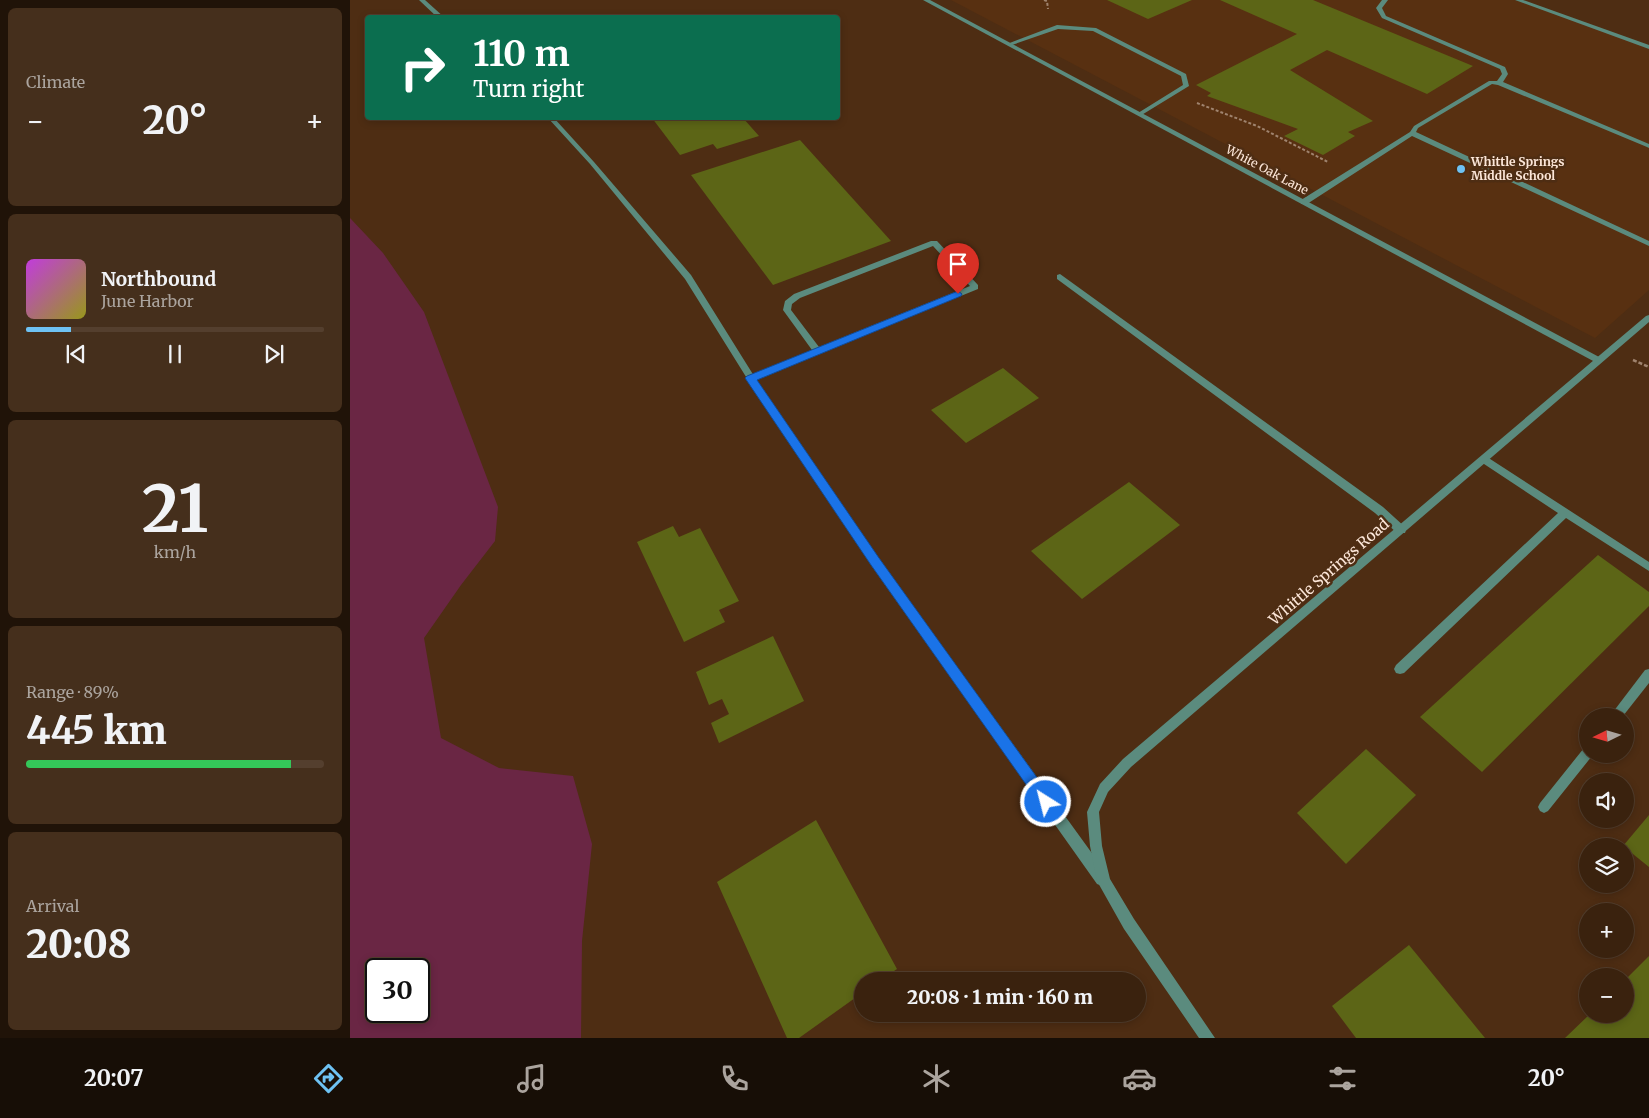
<!DOCTYPE html>
<meta charset="utf-8">
<style>
:root{--surface:#3a220e;--page:#452f1c;--text:#f1f3f6;--muted:#aba49e;--line:#543f2e;--accent:#6ec2f3}
body{margin:0;font-family:Merriweather,serif;background:var(--page);color:var(--text);height:100vh;display:flex;flex-direction:column;font-size:19px;white-space:nowrap}
*{box-sizing:border-box;margin:0}
p{font-size:16px;color:var(--muted)}
.icon{flex:none;width:28px;height:28px;fill:none;stroke:currentColor;stroke-width:2;stroke-linecap:round;stroke-linejoin:round}
.map{position:relative;flex:1;overflow:hidden}
.details{display:flex;flex-direction:column;gap:8px;padding:8px;background:#201308;width:350px}
.details>*{flex:none}
.top-card{position:absolute;left:15px;top:15px;width:475px;height:105px;border-radius:5px;box-shadow:0 2px 8px #0003,0 0 0 1px var(--line);background:#0b6e4f;color:#fff;overflow:hidden}
.needle{width:32px;rotate:265deg}
.buttons{position:absolute;left:1229px;top:708px;display:grid;gap:10px}
.buttons a{display:grid;place-items:center;width:55px;height:55px;border-radius:50%;background:var(--surface);box-shadow:0 2px 8px #0003,0 0 0 1px var(--line);font-size:25px}
.speed{position:absolute;left:15px;top:958px;display:flex;gap:10px;font-size:25px;font-weight:700;text-align:center}
.speed>*{display:grid;place-content:center;width:65px;height:65px;border-radius:50%;background:var(--surface);box-shadow:0 2px 8px #0003,0 0 0 1px var(--line);line-height:1}
.speed .limit{border:2px solid #111;border-radius:8px;background:#fff;color:#111}
.pin{position:absolute;display:grid;place-items:center;width:42px;height:42px;color:#fff;margin:-51px -21px;border-radius:50% 50% 50% 0;rotate:-45deg;box-shadow:0 0 5px #0007}
.pin .icon{rotate:45deg}
.me{position:absolute;width:55px;margin:-28px;rotate:324deg;stroke-linejoin:round;filter:drop-shadow(0 0 4px #0008)}
.turn{display:flex;align-items:center;gap:18px;height:105px;padding:0 25px;font-size:22px}
.turn .icon{width:65px;height:65px;stroke-width:2.5}
.turn b{display:block;font-size:35px;line-height:42px}
.big{font-size:38px;font-weight:800;line-height:1.1}
.details .tile{flex:1;display:flex;flex-direction:column;justify-content:center;gap:8px;min-width:0;padding:0 18px;border-radius:8px;background:var(--page)}
.details .dial{align-items:center;gap:0}
.dial b{font-size:65px;line-height:1}
.song{display:flex;align-items:center;gap:15px}
.cover{width:60px;height:60px;border-radius:8px;background:linear-gradient(135deg,hsl(290 70% 55%),hsl(60 70% 35%))}
.played{height:5px;border-radius:2px;background:linear-gradient(90deg,var(--accent) 15%,var(--line) 15%)}
.keys{display:flex;justify-content:space-around;direction:ltr}
.heat{display:flex;justify-content:space-between;align-items:center;font-size:28px;direction:ltr}
.charge{height:8px;border-radius:4px;background:linear-gradient(90deg,#34c759 89%,var(--line) 0)}
.trip{position:absolute;left:504px;top:972px;width:292px;height:50px;border-radius:25px;background:var(--surface);box-shadow:0 2px 8px #0003,0 0 0 1px var(--line);font-weight:800;line-height:50px;text-align:center}
.menu{display:flex;height:80px;justify-content:space-around;align-items:center;background:#170e06;color:var(--muted)}
.menu .icon{width:35px;height:35px}
.menu .on{color:var(--accent)}
.menu b{font-size:22px;color:var(--text)}
main{display:flex;flex:1;min-height:0}
.map>svg:first-child{display:block}
.built{fill:#583011}
.green{fill:#6a2644;fill-rule:evenodd}
.building{fill:#5c6516}
.lines{fill:none;stroke-linecap:round;stroke-linejoin:round}
.path-far1{stroke:#9f836e;stroke-width:2;stroke-dasharray:3 2;stroke-linecap:butt}
.path{stroke:#9f836e;stroke-width:2.5;stroke-dasharray:4 2;stroke-linecap:butt}
.service{fill:#5b8b7e;fill-rule:evenodd}
.minor{fill:#5b8b7e;fill-rule:evenodd}
.tertiary{fill:#5b8b7e;fill-rule:evenodd}
.route{fill:#1a73e8;stroke:#114b97}
.poi-dot{fill:#6ec2f3;stroke:#4e2d13;stroke-width:2}
.labels{text-anchor:middle;stroke-width:5;stroke-linejoin:round;paint-order:stroke}
.far-poi-label{font-size:12px;font-weight:bold;fill:#fce6d8;stroke:#4e2d13;text-anchor:start}
.far-street-label{font-size:12px;fill:#fce6d8;stroke:#4e2d13}
.street-label{font-size:15px;fill:#fce6d8;stroke:#4e2d13}
</style>
<main>
<section class="details">
<div class="tile"><p>Climate</p>
<div class="heat"><a>−</a><b class="big">20°</b><a>+</a></div>
</div>
<div class="tile">
<div class="song"><i class="cover"></i><div><b>Northbound</b><p>June Harbor</p></div></div>
<div class="played"></div>
<div class="keys"><svg class="icon" aria-label="previous" viewBox="0 0 24 24"><path d="M18 5L8 12l10 7zM5 5v14"/></svg><svg class="icon" aria-label="pause" viewBox="0 0 24 24"><path d="M8 5v14M16 5v14"/></svg><svg class="icon" aria-label="next" viewBox="0 0 24 24"><path d="M6 5l10 7-10 7zM19 5v14"/></svg></div>
</div>
<div class="tile dial"><b>21</b><p>km/h</p></div>
<div class="tile"><p>Range · 89%</p><b class="big">445 km</b><div class="charge"></div></div>
<div class="tile"><p>Arrival</p><b class="big">20:08</b></div>
</section>
<div class="map">
<svg width="1299" height="1038" viewBox="0 0 1299 1038">
<rect width="100%" height="100%" fill="#4e2d13"/>
<path class="built" d="M601 0H1170L1299 48V290L1245 338Z"/>
<path class="green" d="M0 218 33 253 74 312 148 507 145 541 111 585 74 638 91 738 149 768 223 776 242 844 232 941 231 1038H0ZM26 969H69V1011H26Z"/>
<g class="building">
<path d="M757 0H842L798 19Z"/>
<path d="M870 0H963L1123 66 1077 94 977 50 940 70 1023 121 998 132 1005 136 973 155 934 136 948 129 857 96 861 93 846 85 947 34Z"/>
<path d="M302 118H393L409 136 367 149 363 144 330 155Z"/>
<path d="M450 140 541 241 423 285 341 175Z"/>
<path d="M653 368 689 398 616 443 581 410Z"/>
<path d="M779 482 830 525 732 599 681 551Z"/>
<path d="M323 526 329 537 350 528 389 601 369 610 375 622 334 642 287 542Z"/>
<path d="M1248 555 1299 592V606L1132 772 1070 717Z"/>
<path d="M423 636 454 701 369 743 361 723 379 714 372 699 359 705 346 672Z"/>
<path d="M1016 749 1066 795 996 864 947 813Z"/>
<path d="M1299 815V867L1273 846Z"/>
<path d="M466 820 547 969 529 981H512V993L449 1038H437L367 882Z"/>
<path d="M1059 945 1135 1038H1006L982 1006Z"/>
<path d="M1299 956V1038H1215L1240 1014H1275V980Z"/>
</g>
<g class="lines">
<g class="path-far1">
<path d="M694 0 697 1 698 9"/>
<path d="M847 103 907 126 978 162"/>
</g>
<path class="path" d="M1283 360 1299 367"/>
<g class="service">
<path d="M1032 0H1038L1032 8 1036 16 1155 67 1158 74 1153 82 1299 144V148L1297 147 1148 85 1142 84 1068 128 1066 132 1299 241V246L1062 136 957 204H951V200L1060 132 1064 126 1139 81H1147L1152 74 1150 69 1032 18 1026 8Z"/>
<path d="M707 25 746 28 836 74 839 86 790 116 788 115V113L833 85 831 76 743 31 708 29 662 45 657 44Z"/>
<path d="M581 241H587L628 285V289L404 380H398L397 378 398 376 462 350 433 310 435 301 444 294ZM583 246 620 286 469 347 441 310 442 304 450 298Z"/>
<path d="M710 274 1033 507 1055 527 1056 530 1055 533H1047L1025 513 707 279V275Z"/>
<path d="M1134 455 1299 562V571L1216 518 1054 673 1050 674 1046 673 1044 669 1046 665 1208 513 1131 462 1129 459Z"/>
<path d="M1299 669V683L1273 716H1260L1295 670Z"/>
<path d="M1238 746V754H1243L1242 756 1198 811 1194 813 1190 811 1188 807 1190 803 1234 748Z"/>
</g>
<g class="minor">
<path d="M69 0H75L95 18H88Z"/>
<path d="M573 0H580L1251 358 1252 360 1251 362H1245Z"/>
<path d="M1165 0H1173L1299 45V49Z"/>
<path d="M198 118H204L244 162 341 275 404 376 529 559 757 874 759 879 757 884 752 886 747 884 521 565 398 380 335 279 240 164Z"/>
</g>
<path class="tertiary" d="M1299 315V322L781 767 758 792 749 812 752 846 760 879 784 919 865 1038H849L774 929 747 881 740 846 737 812 750 784 773 759 1296 316Z"/>
</g>
<path class="route" d="M608 291 612 294 611 296 407 380 529 558 701 797 704 802 701 807 696 809 692 807 521 565 395 378 397 376Z"/>
<circle class="poi-dot" cx="1111" cy="169" r="5"/>
<g class="labels">
<g class="far-poi-label">
<text x="1121" y="166">Whittle Springs<tspan x="1121" dy="14">Middle School</tspan></text>
</g>
<g class="far-street-label">
<text transform="translate(917 170) rotate(28)" y="4">White Oak Lane</text>
</g>
<g class="street-label">
<text transform="translate(979 572) rotate(-41)" y="5">Whittle Springs Road</text>
</g>
</g>
</svg>
<div class="buttons">
<a><svg class="needle" viewBox="-14 -14 28 28"><path d="M0-13l5 13h-10z" fill="#e53935"/><path d="M0 13l5-13h-10z" fill="#aba49e"/></svg></a>
<a><svg class="icon" aria-label="sound" viewBox="0 0 24 24"><path d="M4 9h4l5-4v14l-5-4H4zM17 9q2 3 0 6"/></svg></a>
<a><svg class="icon" aria-label="layers" viewBox="0 0 24 24"><path d="M12 4l9 5-9 5-9-5zM3 14l9 5 9-5"/></svg></a>
<a>+</a>
<a>−</a>
</div>
<div class="speed"><div class="limit">30</div></div>
<div class="pin" style="left:608px;top:294px;background:#d93025"><svg class="icon" aria-label="arrive" viewBox="0 0 24 24"><path d="M6 21V4h12l-3 4 3 4H6"/></svg></div>
<svg class="me" style="left:696px;top:802px" viewBox="-20 -20 40 40"><circle r="17" fill="#1a73e8" stroke="#fff" stroke-width="3"/><path d="M0-11L8 9 0 5-8 9z" fill="#fff"/></svg>
<div class="trip">20:08 · 1 min · 160 m</div>
<div class="top-card">
<div class="turn"><svg class="icon" aria-label="right" viewBox="0 0 24 24"><path d="M7 20v-9h11M14 6l5 5-5 5"/></svg><div><b>110 m</b>Turn right</div></div>
</div>
</div>
</main>
<nav class="menu">
<b>20:07</b>
<svg class="icon on" aria-label="directions" viewBox="0 0 24 24"><path d="M12 3l9 9-9 9-9-9zM9 14v-3h6M13 9l2 2-2 2"/></svg>
<svg class="icon" aria-label="music" viewBox="0 0 24 24"><path d="M9 18V5l10-2v13"/><circle cx="6" cy="18" r="3"/><circle cx="16" cy="16" r="3"/></svg>
<svg class="icon" aria-label="phone" viewBox="0 0 24 24"><path d="M5 4h4l2 5-3 2q2 4 5 5l2-3 5 2v4C11 20 4 13 5 4z"/></svg>
<svg class="icon" aria-label="climate" viewBox="0 0 24 24"><path d="M12 3v18M4 7l16 10M4 17L20 7"/></svg>
<svg class="icon" aria-label="car" viewBox="0 0 24 24"><path d="M5 17H2v-5l4-1 3-4h7l3 4 3 1v5h-3M9 17h6M6 11h13"/><circle cx="7" cy="17" r="2"/><circle cx="17" cy="17" r="2"/></svg>
<svg class="icon" aria-label="filters" viewBox="0 0 24 24"><path d="M4 7h16M4 17h16"/><circle cx="9" cy="7" r="2"/><circle cx="15" cy="17" r="2"/></svg>
<b>20°</b>
</nav>
